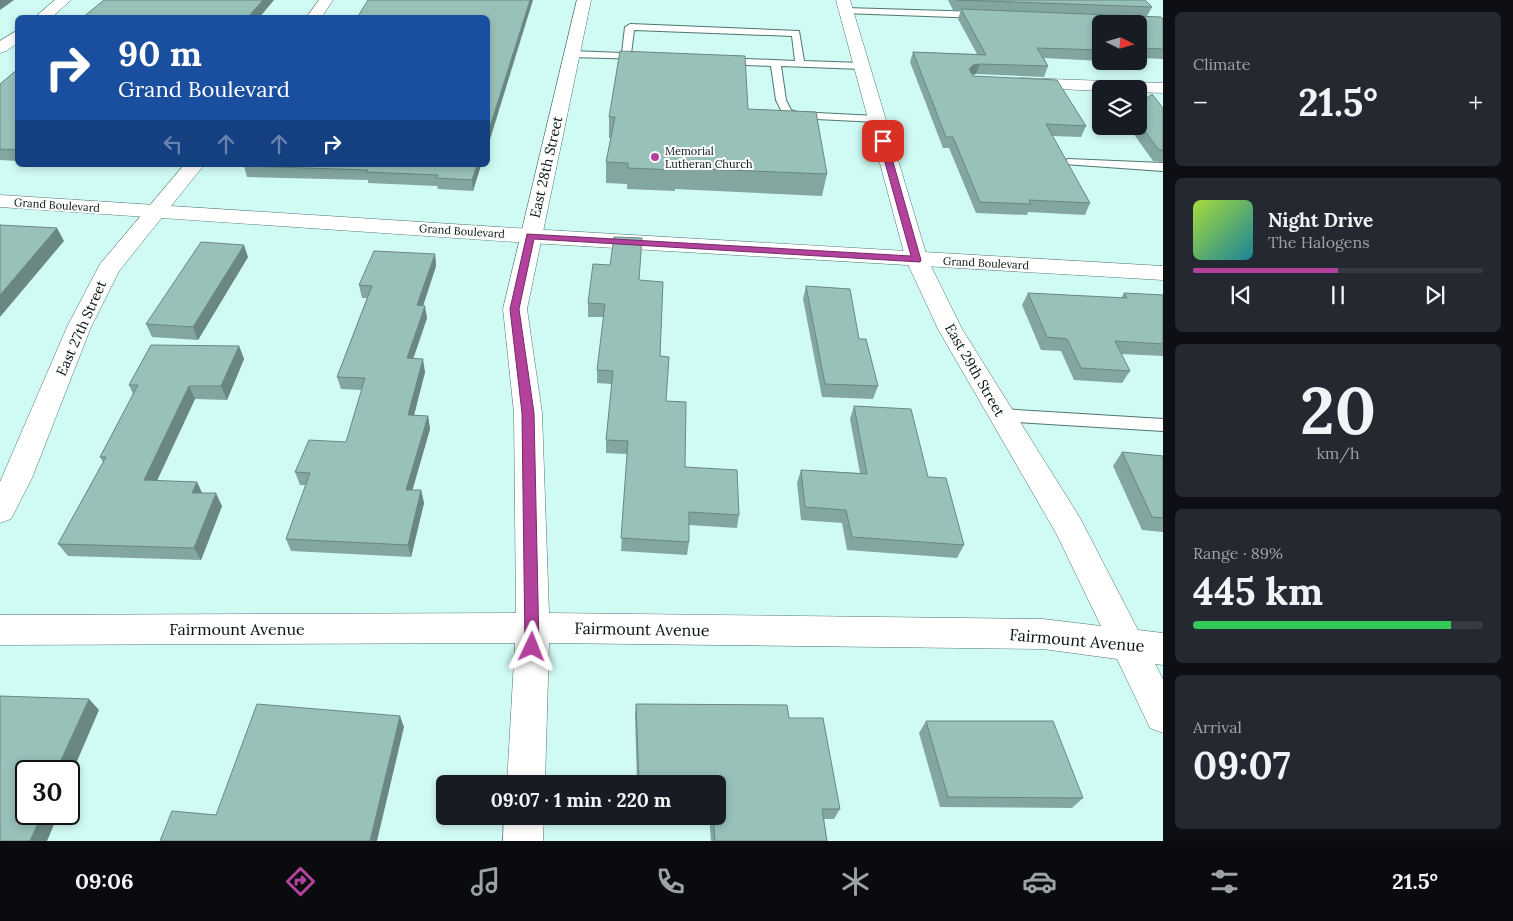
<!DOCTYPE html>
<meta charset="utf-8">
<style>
:root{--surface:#171b24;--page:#242831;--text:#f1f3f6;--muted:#9ea1a6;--line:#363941;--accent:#b3429d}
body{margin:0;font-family:Lora,serif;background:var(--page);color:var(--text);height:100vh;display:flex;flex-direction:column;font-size:19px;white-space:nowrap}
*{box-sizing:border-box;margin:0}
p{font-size:16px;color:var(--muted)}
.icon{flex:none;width:28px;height:28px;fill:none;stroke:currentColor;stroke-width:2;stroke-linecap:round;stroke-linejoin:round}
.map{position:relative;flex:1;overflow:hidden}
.drawer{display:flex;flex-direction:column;gap:12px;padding:12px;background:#0d0f14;width:350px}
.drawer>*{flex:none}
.guide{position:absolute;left:15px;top:15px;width:475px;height:152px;border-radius:8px;box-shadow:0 2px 8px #0003;background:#1a4fa0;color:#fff;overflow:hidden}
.needle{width:32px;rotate:95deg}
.controls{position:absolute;left:1092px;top:15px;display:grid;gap:10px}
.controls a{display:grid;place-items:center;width:55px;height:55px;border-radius:8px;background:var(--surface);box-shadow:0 2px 8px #0003;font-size:25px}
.speed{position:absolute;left:15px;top:760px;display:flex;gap:10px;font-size:25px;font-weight:700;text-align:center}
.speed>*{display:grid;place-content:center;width:65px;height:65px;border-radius:50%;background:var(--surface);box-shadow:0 2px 8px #0003;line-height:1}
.speed .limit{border:2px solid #111;border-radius:8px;background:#fff;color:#111}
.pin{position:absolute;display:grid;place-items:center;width:42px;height:42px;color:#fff;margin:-21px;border-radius:10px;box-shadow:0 2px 8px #0006}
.me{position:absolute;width:55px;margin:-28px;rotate:2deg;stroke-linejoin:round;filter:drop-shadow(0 0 4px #0008)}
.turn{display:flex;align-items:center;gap:18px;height:105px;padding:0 20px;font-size:22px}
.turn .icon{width:65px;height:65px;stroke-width:2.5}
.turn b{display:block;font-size:35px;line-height:42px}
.lanes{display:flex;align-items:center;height:48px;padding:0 20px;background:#0003;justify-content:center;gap:25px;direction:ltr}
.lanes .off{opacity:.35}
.big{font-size:38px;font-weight:700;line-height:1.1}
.drawer .widget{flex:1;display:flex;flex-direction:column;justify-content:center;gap:8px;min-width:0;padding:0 18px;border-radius:8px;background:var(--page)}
.drawer .dial{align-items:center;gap:0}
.dial b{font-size:65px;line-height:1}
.song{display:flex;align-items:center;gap:15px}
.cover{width:60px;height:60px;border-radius:8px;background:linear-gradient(135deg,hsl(80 70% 55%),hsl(190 70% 35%))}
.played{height:5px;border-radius:2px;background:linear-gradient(90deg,var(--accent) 50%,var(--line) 50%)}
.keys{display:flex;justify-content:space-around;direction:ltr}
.heat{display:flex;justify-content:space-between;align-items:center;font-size:28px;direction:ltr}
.charge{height:8px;border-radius:4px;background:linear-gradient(90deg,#34c759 89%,var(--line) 0)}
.trip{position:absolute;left:436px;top:775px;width:290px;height:50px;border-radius:8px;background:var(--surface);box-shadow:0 2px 8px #0003;font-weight:700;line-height:50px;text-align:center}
.dock{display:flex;height:80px;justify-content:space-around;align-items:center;background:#090b0e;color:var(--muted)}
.dock .icon{width:35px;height:35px}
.dock .selected{color:var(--accent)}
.dock b{font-size:22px;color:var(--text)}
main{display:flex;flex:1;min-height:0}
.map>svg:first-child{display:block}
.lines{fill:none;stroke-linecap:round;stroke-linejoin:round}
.service-casing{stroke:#4f766f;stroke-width:2}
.minor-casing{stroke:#4f766f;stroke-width:1}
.secondary-casing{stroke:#4f766f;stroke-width:1}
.service{fill:#fff;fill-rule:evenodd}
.minor{fill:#fff;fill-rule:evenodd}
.secondary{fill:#fff;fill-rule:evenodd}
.wall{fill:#83a6a0}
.shaded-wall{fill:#6a8782}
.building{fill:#98c1ba;stroke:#6a8782}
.route{fill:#b3429d;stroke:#742b66}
.poi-dot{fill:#b3429d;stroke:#fefefe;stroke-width:2}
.labels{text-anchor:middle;stroke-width:4;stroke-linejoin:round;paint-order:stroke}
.far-poi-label{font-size:11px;fill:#041311;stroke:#fefefe;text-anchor:start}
.far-street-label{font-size:11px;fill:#041311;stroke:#fefefe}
.street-label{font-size:14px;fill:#041311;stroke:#fefefe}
.near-street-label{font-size:16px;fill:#041311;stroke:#fefefe}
</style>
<main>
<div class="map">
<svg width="1163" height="841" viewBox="0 0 1163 841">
<rect width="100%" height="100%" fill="#d0fbf4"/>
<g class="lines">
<defs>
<g id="service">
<path d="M846 8 981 12 985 15 981 18 843 13V9Z"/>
<path d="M630 24 799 31 804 61 862 63 867 66 862 69 781 66 786 100 791 110 797 112 877 116 882 119 877 122 796 118 783 114 776 100 771 66 724 64 719 61 724 58 795 61 792 36 634 30 631 54 643 55V59L572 57 567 54 572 51 622 53 625 27Z"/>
<path d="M1068 159 1163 163V171L1064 164 1062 162Z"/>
<path d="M1001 409 1163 419V431L1001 421 995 419 993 415 995 411Z"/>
</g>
<g id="minor">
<path d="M55 0H71L51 18H34Z"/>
<path d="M319 0H333L321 18H306Z"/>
<path d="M577 0H591L527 309 542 413 549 613 1043 619 1101 626 1056 533 938 329 906 260 836 0H850L928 260 962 329 1080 518 1138 630 1163 633V665L1155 664 1163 679V733L1150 728 1117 659 1043 649 549 643 545 784H507L515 643 0 645V615L516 613 514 413 503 309Z"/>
<path d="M18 30V43L6 51 0 53V41Z"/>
<path d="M1022 78 1163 83V93L1139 92V89H1101V91L1016 87 1013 83 1016 79Z"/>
<path d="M184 165H204L119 271 91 327 32 478 11 519 0 523V482L67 327 100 264Z"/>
<path d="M504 816H544L543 841H503Z"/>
</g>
<path id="secondary" d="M0 195 530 229 1163 266V280L530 243 0 207Z"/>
</defs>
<use href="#service" class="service-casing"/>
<use href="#minor" class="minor-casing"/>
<use href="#secondary" class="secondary-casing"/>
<use href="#service" class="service"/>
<use href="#minor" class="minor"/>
<use href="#secondary" class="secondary"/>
</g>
<g class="wall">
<path d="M948 0H1145L1152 7 1147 16 1163 19V59L1139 58V24H1101V61L1044 58 1048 66 1044 77 976 74 972 75 973 76 1086 126 1081 137 1052 136 1090 203 1085 215 1028 212 1027 215 976 213 949 148H943L910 62 913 52 977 54 958 19 961 10H953Z"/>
<path d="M18 69V161L0 160V84Z"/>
<path d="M1139 104 1163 108V162L1153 161 1128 126H1139Z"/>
<path d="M748 109 827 174 822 196 675 189V191L627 189V184L606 183V162L611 138H609V117Z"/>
<path d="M98 165H126L125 166Z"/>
<path d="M244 165H481L473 191 438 189 437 186 368 183V180L247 177 244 166Z"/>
<path d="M435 254 436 266 423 306 427 318 413 359 425 372 414 415 428 416 430 429 412 490H421L424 503 411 557 291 551 286 539 306 485H300L295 472 346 442 362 390 341 389 337 377 367 298H362L359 285Z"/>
<path d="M248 257 198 340 152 337 146 324Z"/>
<path d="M610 265 639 280 660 356 666 401 685 467 739 515 737 528 689 525V542L687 555 621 551 627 454 606 453V440L612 384 597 383V370L604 317H588V303Z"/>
<path d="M806 286 859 339 878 386 873 399 822 397 803 299Z"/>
<path d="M1028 293 1121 298 1124 293 1163 295V356L1121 354 1130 371 1122 383 1074 380 1061 351 1041 350 1022 305Z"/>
<path d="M239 346 244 359 227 400 195 399 157 481 197 482 202 493 222 506 201 560 68 556 58 544 103 462 100 457 133 394 129 385Z"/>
<path d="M854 406 928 477 964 545 957 558 847 550 842 523 801 520 797 483 801 470 860 473 850 419Z"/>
<path d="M1122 452 1163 456V532L1142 530 1113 466Z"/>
<path d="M636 704 789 718 840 809 834 819H824L827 841H711L709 816H718V784H637L635 715Z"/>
<path d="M926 721 1083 798 1072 808 940 807 919 733Z"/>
</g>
<g class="shaded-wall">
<path d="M0 0H14L0 10Z"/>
<path d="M263 0H274L259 18H247Z"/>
<path d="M530 0H533L488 146V133Z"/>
<path d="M980 64 976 74 970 75 969 69 973 65Z"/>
<path d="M477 165H481L473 191 472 180Z"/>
<path d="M57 228 64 241 0 317V295Z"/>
<path d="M244 245 248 257 198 340 193 327Z"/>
<path d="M435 254 436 266 419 318 417 305Z"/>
<path d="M425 306 427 318 409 371 407 358Z"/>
<path d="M239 346 244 359 227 400 221 386Z"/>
<path d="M423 359 425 372 411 427 408 415Z"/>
<path d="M189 386 195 399 151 493 144 480Z"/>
<path d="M428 416 430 429 409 502 406 490Z"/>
<path d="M197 482 203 495 192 493Z"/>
<path d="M421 490 424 503 411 557 408 545Z"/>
<path d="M216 493 222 506 201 560 194 548Z"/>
<path d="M89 699 99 710 69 780V771H56Z"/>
<path d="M400 716 404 727 377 841H370Z"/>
<path d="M42 814H54L52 817 56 820 47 841H30Z"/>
</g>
<g class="building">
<path d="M104 0H263L247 18H82Z"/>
<path d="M368 0H530L488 133V18H357Z"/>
<path d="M957 0H1145L1152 7Z"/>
<path d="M961 9 1161 17 1163 19V49L1139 48V24H1101V50L1037 48 1048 66 980 64 973 65 969 69 973 76 1057 80 1086 126 1046 124 1090 203 1029 200 1031 204 980 202 953 137H946L913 52 986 55Z"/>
<path d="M620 51 745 56 748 109 816 112 827 174 677 168V170L628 168V163L606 162 615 117H609Z"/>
<path d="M18 69V150L0 149V84Z"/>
<path d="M1152 94 1163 108V150H1159L1139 123V104Z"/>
<path d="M244 165H477L472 180 436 178 438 175 366 172 368 170 244 166Z"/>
<path d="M0 225 57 228 0 295Z"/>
<path d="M614 237 642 238 639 280 663 282 660 356 669 357 666 401 686 402 685 467 737 470 739 515 689 512V542L621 538 628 441 606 440 613 371 597 370 605 304 588 303 593 264 610 265Z"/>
<path d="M201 242 244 245 193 327 146 324Z"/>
<path d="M374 251 435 254 417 305 425 306 407 358 423 359 408 415 428 416 406 490H421L408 545 286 539 310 473 295 472 309 440 346 442 365 378 337 377 372 286 359 285Z"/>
<path d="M806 286 850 289 859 339H866L878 386 825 384Z"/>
<path d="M1028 293 1127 298 1124 293 1163 295V344L1115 341 1130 371 1081 368 1067 339 1047 337Z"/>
<path d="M151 345 239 346 221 386H189L144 480 197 482 192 493H216L194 548 58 544 106 457H100L138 385H129Z"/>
<path d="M854 406 911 409 928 477 946 478 964 545 852 537 846 510 805 507 801 470 867 474Z"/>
<path d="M1122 452 1163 456V518L1152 517Z"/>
<path d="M0 696 89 699 56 771H26V814H42L30 841H0Z"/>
<path d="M257 704 400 716 370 841H160L172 811 216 815Z"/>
<path d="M636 704 787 705 789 718H823L840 809H822L827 841H715L713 816H718V784H710V782L639 781Z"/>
<path d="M926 721H1053L1083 798 948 797Z"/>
</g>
<path class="route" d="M883 138 887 141 921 260 920 262 534 239 519 309 534 413 539 647 537 652 532 654 527 652 525 647 522 413 510 309 527 234 911 256 879 141Z"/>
<circle class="poi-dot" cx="655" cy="157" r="5"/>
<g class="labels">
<g class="far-poi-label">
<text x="665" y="155">Memorial<tspan x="665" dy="13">Lutheran Church</tspan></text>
</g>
<g class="far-street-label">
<text transform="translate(57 205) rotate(4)" y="4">Grand Boulevard</text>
<text transform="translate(462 231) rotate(4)" y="4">Grand Boulevard</text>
<text transform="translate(986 263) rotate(3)" y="4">Grand Boulevard</text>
</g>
<g class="street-label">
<text transform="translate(546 167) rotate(-77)" y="5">East 28th Street</text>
<text transform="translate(81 328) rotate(-66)" y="5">East 27th Street</text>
<text transform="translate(975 370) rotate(60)" y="5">East 29th Street</text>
</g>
<g class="near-street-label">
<text x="237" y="635">Fairmount Avenue</text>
<text transform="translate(642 629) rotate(1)" y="6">Fairmount Avenue</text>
<text transform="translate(1077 640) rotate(5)" y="6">Fairmount Avenue</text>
</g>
</g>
</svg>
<div class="controls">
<a><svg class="needle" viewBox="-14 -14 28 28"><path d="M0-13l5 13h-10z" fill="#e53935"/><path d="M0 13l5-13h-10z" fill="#9ea1a6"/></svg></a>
<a><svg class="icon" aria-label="layers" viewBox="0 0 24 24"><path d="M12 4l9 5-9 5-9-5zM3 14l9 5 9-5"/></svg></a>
</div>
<div class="speed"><div class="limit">30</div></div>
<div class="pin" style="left:883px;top:141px;background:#d93025"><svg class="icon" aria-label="arrive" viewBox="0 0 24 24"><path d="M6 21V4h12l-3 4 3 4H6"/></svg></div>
<svg class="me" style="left:532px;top:647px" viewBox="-20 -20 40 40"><path d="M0-17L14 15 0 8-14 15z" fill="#b3429d" stroke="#fff" stroke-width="4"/></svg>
<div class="trip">09:07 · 1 min · 220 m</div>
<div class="guide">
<div class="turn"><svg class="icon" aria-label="right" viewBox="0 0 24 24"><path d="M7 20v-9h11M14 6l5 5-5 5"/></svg><div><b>90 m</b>Grand Boulevard</div></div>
<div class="lanes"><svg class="icon off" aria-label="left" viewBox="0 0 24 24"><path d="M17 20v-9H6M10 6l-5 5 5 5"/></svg><svg class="icon off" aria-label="ahead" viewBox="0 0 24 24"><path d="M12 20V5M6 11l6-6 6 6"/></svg><svg class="icon off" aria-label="ahead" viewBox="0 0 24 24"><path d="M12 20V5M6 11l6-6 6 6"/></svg><svg class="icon" aria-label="right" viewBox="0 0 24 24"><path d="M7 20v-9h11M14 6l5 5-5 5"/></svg></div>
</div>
</div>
<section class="drawer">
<div class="widget"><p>Climate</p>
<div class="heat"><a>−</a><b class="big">21.5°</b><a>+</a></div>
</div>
<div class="widget">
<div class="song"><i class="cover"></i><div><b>Night Drive</b><p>The Halogens</p></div></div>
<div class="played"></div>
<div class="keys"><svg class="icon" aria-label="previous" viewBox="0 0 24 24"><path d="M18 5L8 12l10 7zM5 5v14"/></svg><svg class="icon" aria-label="pause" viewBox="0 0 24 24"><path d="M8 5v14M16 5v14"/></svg><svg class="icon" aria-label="next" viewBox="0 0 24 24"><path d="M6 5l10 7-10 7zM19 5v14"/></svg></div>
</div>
<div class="widget dial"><b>20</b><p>km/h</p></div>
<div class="widget"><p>Range · 89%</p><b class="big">445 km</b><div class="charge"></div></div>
<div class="widget"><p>Arrival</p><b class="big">09:07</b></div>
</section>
</main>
<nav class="dock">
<b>09:06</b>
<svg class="icon selected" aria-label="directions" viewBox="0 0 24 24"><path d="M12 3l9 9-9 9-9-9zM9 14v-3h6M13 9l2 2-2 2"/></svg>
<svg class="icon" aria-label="music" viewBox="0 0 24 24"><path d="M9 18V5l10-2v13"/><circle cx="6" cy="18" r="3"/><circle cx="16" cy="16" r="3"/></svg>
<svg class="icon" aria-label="phone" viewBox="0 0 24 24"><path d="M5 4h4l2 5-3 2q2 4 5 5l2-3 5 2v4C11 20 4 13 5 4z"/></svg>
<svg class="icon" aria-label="climate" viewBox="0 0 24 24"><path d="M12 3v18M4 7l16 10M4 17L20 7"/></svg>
<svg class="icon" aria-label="car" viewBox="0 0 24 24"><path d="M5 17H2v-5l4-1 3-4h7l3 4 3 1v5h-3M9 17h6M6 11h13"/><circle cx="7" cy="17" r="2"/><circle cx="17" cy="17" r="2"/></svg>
<svg class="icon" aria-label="filters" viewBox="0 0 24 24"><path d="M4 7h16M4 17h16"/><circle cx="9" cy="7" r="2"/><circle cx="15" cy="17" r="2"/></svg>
<b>21.5°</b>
</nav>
